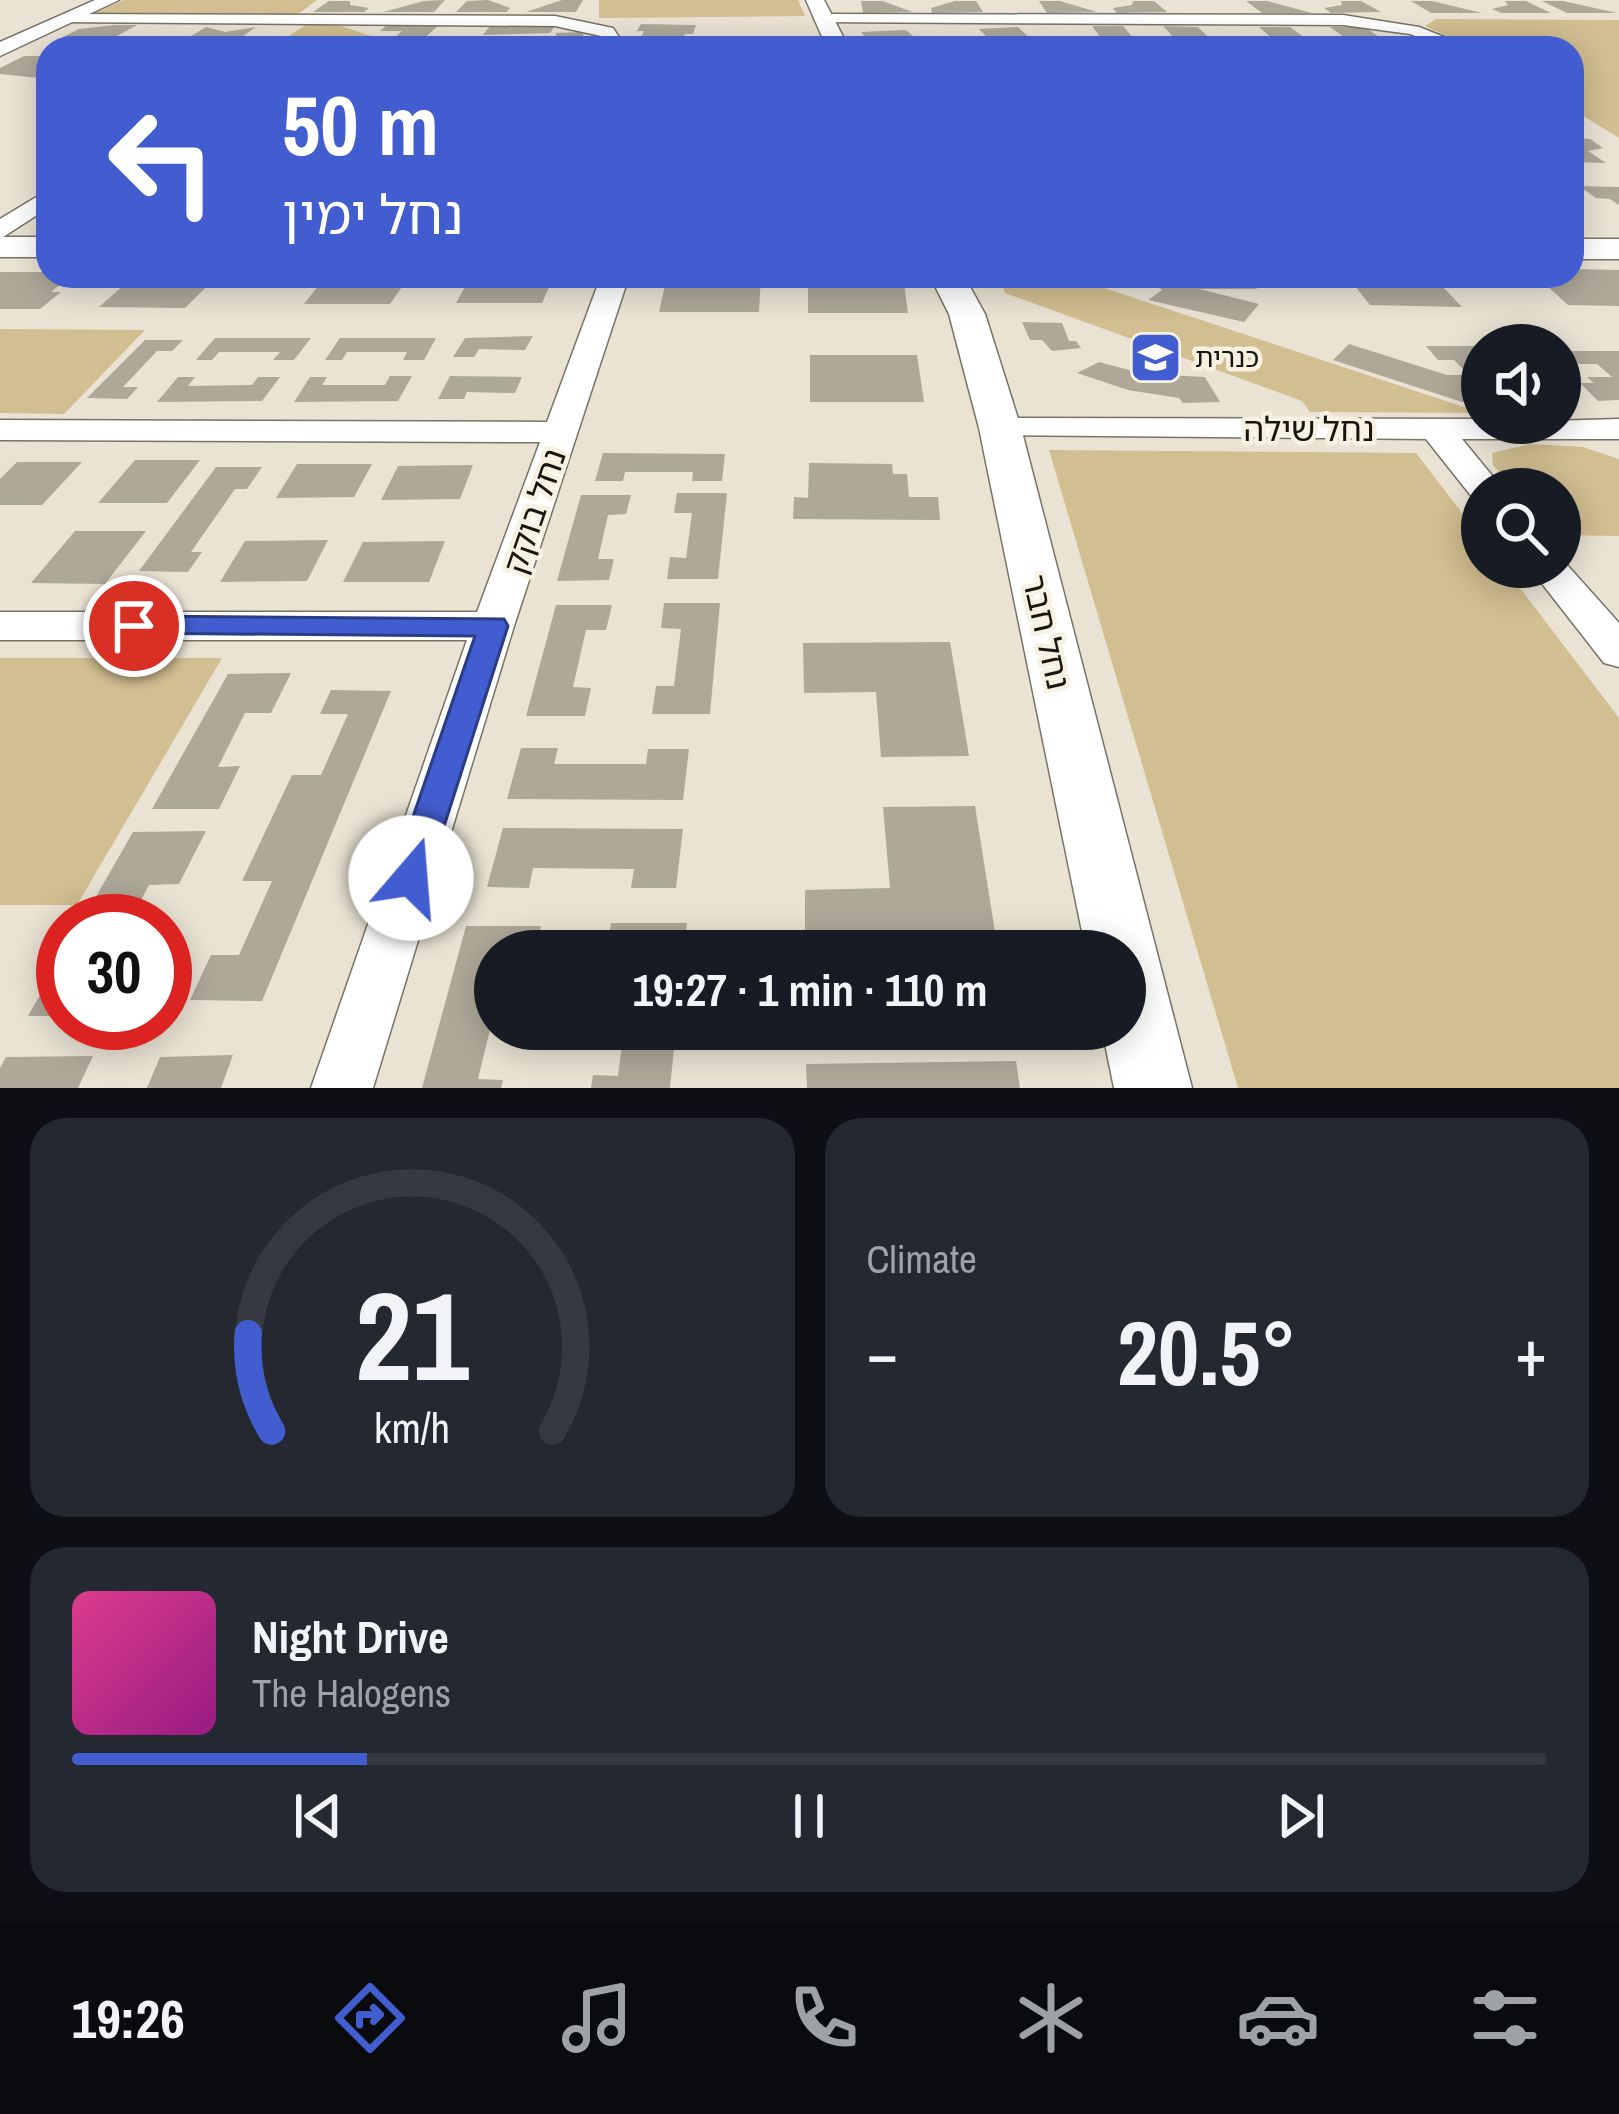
<!DOCTYPE html>
<meta charset="utf-8">
<style>
:root{--surface:#171b24;--page:#242831;--text:#f1f3f6;--muted:#9ea1a6;--line:#363941;--accent:#425dd0}
body{margin:0;font-family:"Archivo Narrow","Noto Sans Hebrew",sans-serif;background:var(--page);color:var(--text);height:100vh;display:flex;flex-direction:column;font-size:45px;white-space:nowrap}
*{box-sizing:border-box;margin:0}
p{font-size:39px;color:var(--muted)}
.icon{flex:none;width:66px;height:66px;fill:none;stroke:currentColor;stroke-width:2;stroke-linecap:round;stroke-linejoin:round}
.map{position:relative;height:1088px;overflow:hidden}
.details{display:flex;flex-direction:column;gap:30px;padding:30px;background:#0d0f14;flex:1}
.details>*{flex:none}
.top-card{position:absolute;left:36px;top:36px;width:1548px;height:252px;border-radius:36px;box-shadow:0 6px 30px #0003;background:#425dd0;color:#fff;overflow:hidden}
.fabs{position:absolute;left:1461px;top:324px;display:grid;gap:24px}
.fabs a{display:grid;place-items:center;width:120px;height:120px;border-radius:50%;background:var(--surface);box-shadow:0 6px 30px #0003;font-size:60px}
.speed{position:absolute;left:36px;top:894px;display:flex;gap:24px;font-size:60px;font-weight:700;text-align:center}
.speed>*{display:grid;place-content:center;width:156px;height:156px;border-radius:50%;background:var(--surface);box-shadow:0 6px 30px #0003;line-height:1}
.speed .limit{border:18px solid #d22;background:#fff;color:#111}
.pin{position:absolute;display:grid;place-items:center;width:102px;height:102px;color:#fff;margin:-51px;border:6px solid #fff;border-radius:50%;box-shadow:0 3px 12px #0007}
.me{position:absolute;width:132px;margin:-66px;rotate:18deg;stroke-linejoin:round;filter:drop-shadow(0 0 9px #0008)}
.turn{display:flex;align-items:center;gap:42px;height:252px;padding:0 48px;font-size:54px}
.turn .icon{width:156px;height:156px;stroke-width:2.5}
.turn b{display:block;font-size:84px;line-height:102px}
.big{font-size:90px;font-weight:700;line-height:1.1}
.details .widget{flex:1;display:flex;flex-direction:column;justify-content:center;gap:18px;min-width:0;padding:0 42px;border-radius:36px;background:var(--page)}
.details .dial{align-items:center;gap:0}
.dial svg{height:312px;overflow:visible;fill:none;stroke:var(--line);stroke-width:7;stroke-linecap:round;text-anchor:middle}
.dial text{fill:var(--text);stroke:none}
.song{display:flex;align-items:center;gap:36px}
.cover{width:144px;height:144px;border-radius:18px;background:linear-gradient(135deg,hsl(330 70% 55%),hsl(310 70% 35%))}
.played{height:12px;border-radius:6px;background:linear-gradient(90deg,var(--accent) 20%,var(--line) 20%)}
.keys{display:flex;justify-content:space-around;direction:ltr}
.heat{display:flex;justify-content:space-between;align-items:center;font-size:66px;direction:ltr}
.details .tiles{flex:1;display:grid;gap:30px;grid-template-columns:1fr 1fr}
.widget:last-child{grid-column:span 2}
.trip{position:absolute;left:474px;top:930px;width:672px;height:120px;border-radius:60px;background:var(--surface);box-shadow:0 6px 30px #0003;font-weight:700;line-height:120px;text-align:center}
.tab-bar{display:flex;height:192px;justify-content:space-around;align-items:center;background:#090b0e;color:var(--muted)}
.tab-bar .icon{width:84px;height:84px}
.tab-bar .selected{color:var(--accent)}
.tab-bar b{font-size:54px;color:var(--text)}
.map>svg:first-child{display:block}
.green{fill:#d1be91}
.building{fill:#aea899}
.lines{fill:none;stroke-linecap:round;stroke-linejoin:round}
.minor-casing{stroke:#787365;stroke-width:3}
.tertiary-casing{stroke:#787365;stroke-width:3}
.minor{fill:#fff;fill-rule:evenodd}
.tertiary{fill:#fff;fill-rule:evenodd}
.route{fill:#425dd0;stroke:#2b3c87;stroke-width:3}
.labels{text-anchor:middle;stroke-width:9;stroke-linejoin:round;paint-order:stroke}
.far-poi-label{font-size:27px;fill:#171510;stroke:#f7f1e1;text-anchor:start}
.street-label{font-size:33px;fill:#171510;stroke:#f7f1e1}
</style>
<div class="map">
<svg width="1619" height="1088" viewBox="0 0 1619 1088">
<rect width="100%" height="100%" fill="#eae3d4"/>
<g class="green">
<path d="M124 0H317L298 14 95 13Z"/>
<path d="M599 0H798L805 16 599 18Z"/>
<path d="M1436 19 1619 20V138L1572 109V48H1473L1425 26Z"/>
<path d="M309 23H332L407 48H270Z"/>
<path d="M999 276H1068L1482 413 1310 412 1302 401 1005 293Z"/>
<path d="M0 329 145 330 64 414 0 413Z"/>
<path d="M1530 444 1583 447 1619 459V536L1560 535V489H1514L1493 465 1492 453Z"/>
<path d="M1049 450 1416 453 1482 539V567H1504L1619 718V1088H1238Z"/>
<path d="M0 658H222L77 905H0Z"/>
</g>
<g class="building">
<path d="M445 0 434 12H383L424 1Z"/>
<path d="M488 0 510 8 507 12H456L467 1Z"/>
<path d="M562 0H583L576 12H526Z"/>
<path d="M329 1H350V5L369 8 364 12H313Z"/>
<path d="M861 1H882L913 12 863 13Z"/>
<path d="M955 1H976L983 12 932 13 931 8Z"/>
<path d="M1039 1H1060L1097 12 1047 13Z"/>
<path d="M1154 1 1167 12 1117 13 1113 8 1132 5 1133 1Z"/>
<path d="M1246 1H1267L1312 13H1262Z"/>
<path d="M1361 1 1381 12 1331 13 1324 8 1342 5 1341 1Z"/>
<path d="M1411 1H1432L1482 13H1431Z"/>
<path d="M1526 1 1551 13H1501L1492 9 1508 5 1505 1Z"/>
<path d="M1542 1H1563L1617 13H1567Z"/>
<path d="M388 24 439 25 421 41H391L402 31H380Z"/>
<path d="M641 24 696 25 693 34H685L683 39 638 44 644 31H637Z"/>
<path d="M114 25H137L95 48 49 44 79 29Z"/>
<path d="M490 26H555L550 33 483 35Z"/>
<path d="M1092 26H1123L1133 38H1101Z"/>
<path d="M1163 26 1198 27 1210 39H1175Z"/>
<path d="M206 27 225 32 256 27 233 43 211 41 216 37 183 41Z"/>
<path d="M1018 27 1040 48H1011L1000 36H986L979 29Z"/>
<path d="M1259 27H1290L1306 39H1273Z"/>
<path d="M1330 27H1365L1383 40H1348Z"/>
<path d="M906 30 914 37 892 38 900 48H874L861 32Z"/>
<path d="M583 32 584 48H547L546 40 556 39V33Z"/>
<path d="M24 56H48V73L38 78 0 74V68Z"/>
<path d="M1572 138 1590 139 1603 148 1588 151 1606 163 1572 162Z"/>
<path d="M1579 186 1619 187V205L1610 199 1596 198Z"/>
<path d="M1572 269 1619 270V306L1568 305 1536 276H1572Z"/>
<path d="M0 272H48V276H70L51 292H61L40 309H0Z"/>
<path d="M134 276H227L219 285H208L185 308 99 307Z"/>
<path d="M326 276H421L417 281H406L390 304H304Z"/>
<path d="M471 276H565L563 281H552L542 303H456Z"/>
<path d="M667 276H761L759 312H659Z"/>
<path d="M808 276H903L908 313H808Z"/>
<path d="M1159 276H1270L1275 284H1254L1257 289H1199L1259 304 1244 322 1148 300 1162 290 1153 283Z"/>
<path d="M1347 276H1444L1455 287H1443L1462 307 1370 305Z"/>
<path d="M1022 322 1062 323 1069 341H1076L1081 348 1052 351 1042 340H1030Z"/>
<path d="M533 336 525 350 479 349 474 357H453L465 338Z"/>
<path d="M215 338H311L294 360H273L280 352H219L212 360H196Z"/>
<path d="M340 338H436L424 360H403L407 352H347L342 360H325Z"/>
<path d="M145 340H183L172 351H157L123 387H138L127 399 87 398Z"/>
<path d="M1349 344 1447 375H1469L1454 360H1438L1426 346H1482V402H1462L1333 360Z"/>
<path d="M1565 351H1619V400L1598 401 1580 383H1594L1587 377H1612L1597 364H1579Z"/>
<path d="M810 355H917L924 402H810Z"/>
<path d="M1099 362 1144 374 1205 377 1220 402 1183 403 1179 398 1128 390 1077 373Z"/>
<path d="M390 376H412L398 401 294 402 310 377H327L322 385H385Z"/>
<path d="M450 376 522 377 515 393 467 392 464 399H438Z"/>
<path d="M178 377H195L188 386 252 385 258 377H280L262 401 157 402Z"/>
<path d="M603 453 725 454 722 481H692L693 472H625L623 481H595Z"/>
<path d="M135 460H200L167 503H98Z"/>
<path d="M17 462H82L42 505H0V479Z"/>
<path d="M809 463 892 464 893 474H907L909 497H938L940 520 793 519 794 497 808 498Z"/>
<path d="M297 464H372L354 497 276 498Z"/>
<path d="M473 465 460 499 381 500 398 466Z"/>
<path d="M216 467H262L247 489H235L191 552H202L188 572 139 571Z"/>
<path d="M677 493H727L718 579H667L670 557 686 558 692 513H674Z"/>
<path d="M581 495H631L626 514 608 515 598 559H614L609 580 557 581Z"/>
<path d="M75 531H146L105 584 31 583Z"/>
<path d="M328 540 307 581 220 582 245 541Z"/>
<path d="M445 541 429 582H343L363 542Z"/>
<path d="M664 603H720L710 714H652L656 686H674L681 629 661 628Z"/>
<path d="M556 605H612L606 630H586L573 687 591 688 585 716H526Z"/>
<path d="M950 642 969 756 881 757 876 692 804 693 803 643Z"/>
<path d="M291 673 271 713H245L218 767 240 766 219 809H152L228 674Z"/>
<path d="M331 690 391 691 262 1001 190 1000 211 955H239L272 881H242L292 775H321L348 714H320Z"/>
<path d="M521 748H558L554 764H646L648 749H689L683 800 507 799Z"/>
<path d="M975 806 998 951H805V890L890 888 883 807Z"/>
<path d="M503 828 683 829 676 888H631L634 869 533 868 529 888 487 887Z"/>
<path d="M206 831 179 884 149 885 130 921H82L133 832Z"/>
<path d="M611 923H687L684 951H607Z"/>
<path d="M466 926H541L536 951H495V1009L478 1079 503 1080 501 1088H422Z"/>
<path d="M63 955V1016H28Z"/>
<path d="M624 1029H676L670 1088H591L593 1075 618 1076Z"/>
<path d="M233 1055 221 1088H147L160 1057Z"/>
<path d="M93 1056 78 1088H0V1068L6 1057Z"/>
<path d="M1016 1061 1020 1088H807L806 1064Z"/>
</g>
<g class="lines">
<defs>
<g id="minor">
<path d="M66 14 555 16 613 28 626 48H608L601 36 555 26 60 22 58 19Z"/>
<path d="M822 14 1343 15 1419 27 1472 48H1447L1410 34 1343 25 816 22 814 19Z"/>
<path d="M48 190V208L0 239V219Z"/>
<path d="M601 276H629L514 626 373 1088H311L467 640H0V612H477L540 442 0 440V420L547 422Z"/>
<path d="M1000 418 1482 419V423L1619 419V439H1462L1503 489H1482V499L1472 497 1426 439 988 435 983 428 988 421Z"/>
<path d="M1560 557 1619 623V667L1604 663 1529 567H1560Z"/>
</g>
<g id="tertiary">
<path d="M95 0H119L0 56V42Z"/>
<path d="M806 0H824L849 48H827Z"/>
<rect x="0" y="237" width="48" height="20"/>
<rect x="1572" y="239" width="47" height="20"/>
<path d="M930 276H964L985 314 1021 428 1192 1088H1114L1102 1029H1125V951H1086L979 428 949 314Z"/>
</g>
</defs>
<use href="#minor" class="minor-casing"/>
<use href="#tertiary" class="tertiary-casing"/>
<use href="#minor" class="minor"/>
<use href="#tertiary" class="tertiary"/>
</g>
<path class="route" d="M134 616 504 619 508 626 424 889 411 894 397 889 392 878 475 636 124 633 119 626 124 619Z"/>
<defs>
<symbol id="school-square" viewBox="-11 -11 22 22"><rect x="-9" y="-9" width="18" height="18" rx="4" fill="#425dd0" stroke="#f7f1e1"/><path d="M0-5L7-2L0 1L-7-2ZM-4 1L0 2.5L4 1V4Q0 6-4 4Z" fill="#fff"/></symbol>
</defs>
<g fill-rule="evenodd">
<use href="#school-square" x="1126" y="328" width="59" height="59"/>
</g>
<g class="labels">
<g class="far-poi-label">
<text x="1195" y="367">כנרית</text>
</g>
<g class="street-label">
<text x="1309" y="441">נחל שילה</text>
<text transform="translate(534 511) rotate(-71)" y="12">נחל בוקק</text>
<text transform="translate(1047 632) rotate(77)" y="12">נחל חבר</text>
</g>
</g>
</svg>
<div class="fabs">
<a><svg class="icon" aria-label="sound" viewBox="0 0 24 24"><path d="M4 9h4l5-4v14l-5-4H4zM17 9q2 3 0 6"/></svg></a>
<a><svg class="icon" aria-label="search" viewBox="0 0 24 24"><circle cx="10" cy="10" r="6"/><path d="M15 15l6 6"/></svg></a>
</div>
<div class="speed"><div class="limit">30</div></div>
<div class="pin" style="left:134px;top:626px;background:#d93025"><svg class="icon" aria-label="arrive" viewBox="0 0 24 24"><path d="M6 21V4h12l-3 4 3 4H6"/></svg></div>
<svg class="me" style="left:411px;top:878px" viewBox="-20 -20 40 40"><circle r="19" fill="#fff"/><path d="M0-13L10 11 0 6-10 11z" fill="#425dd0"/></svg>
<div class="trip">19:27 · 1 min · 110 m</div>
<div class="top-card">
<div class="turn"><svg class="icon" aria-label="left" viewBox="0 0 24 24"><path d="M17 20v-9H6M10 6l-5 5 5 5"/></svg><div><b>50 m</b>נחל ימין</div></div>
</div>
</div>
<section class="details">
<div class="tiles">
<div class="widget dial"><svg viewBox="0 0 100 80">
<path d="M14 69A42 42 0 1 1 86 69"/>
<path d="M14 69A42 42 0 0 1 8 44" stroke="#425dd0"/>
<text x="50" y="56" font-size="32" font-weight="700">21</text>
<text x="50" y="72" font-size="11">km/h</text>
</svg></div>
<div class="widget"><p>Climate</p>
<div class="heat"><a>−</a><b class="big">20.5°</b><a>+</a></div>
</div>
<div class="widget">
<div class="song"><i class="cover"></i><div><b>Night Drive</b><p>The Halogens</p></div></div>
<div class="played"></div>
<div class="keys"><svg class="icon" aria-label="previous" viewBox="0 0 24 24"><path d="M18 5L8 12l10 7zM5 5v14"/></svg><svg class="icon" aria-label="pause" viewBox="0 0 24 24"><path d="M8 5v14M16 5v14"/></svg><svg class="icon" aria-label="next" viewBox="0 0 24 24"><path d="M6 5l10 7-10 7zM19 5v14"/></svg></div>
</div>
</div>
</section>
<nav class="tab-bar">
<b>19:26</b>
<svg class="icon selected" aria-label="directions" viewBox="0 0 24 24"><path d="M12 3l9 9-9 9-9-9zM9 14v-3h6M13 9l2 2-2 2"/></svg>
<svg class="icon" aria-label="music" viewBox="0 0 24 24"><path d="M9 18V5l10-2v13"/><circle cx="6" cy="18" r="3"/><circle cx="16" cy="16" r="3"/></svg>
<svg class="icon" aria-label="phone" viewBox="0 0 24 24"><path d="M5 4h4l2 5-3 2q2 4 5 5l2-3 5 2v4C11 20 4 13 5 4z"/></svg>
<svg class="icon" aria-label="climate" viewBox="0 0 24 24"><path d="M12 3v18M4 7l16 10M4 17L20 7"/></svg>
<svg class="icon" aria-label="car" viewBox="0 0 24 24"><path d="M5 17H2v-5l4-1 3-4h7l3 4 3 1v5h-3M9 17h6M6 11h13"/><circle cx="7" cy="17" r="2"/><circle cx="17" cy="17" r="2"/></svg>
<svg class="icon" aria-label="filters" viewBox="0 0 24 24"><path d="M4 7h16M4 17h16"/><circle cx="9" cy="7" r="2"/><circle cx="15" cy="17" r="2"/></svg>
</nav>
